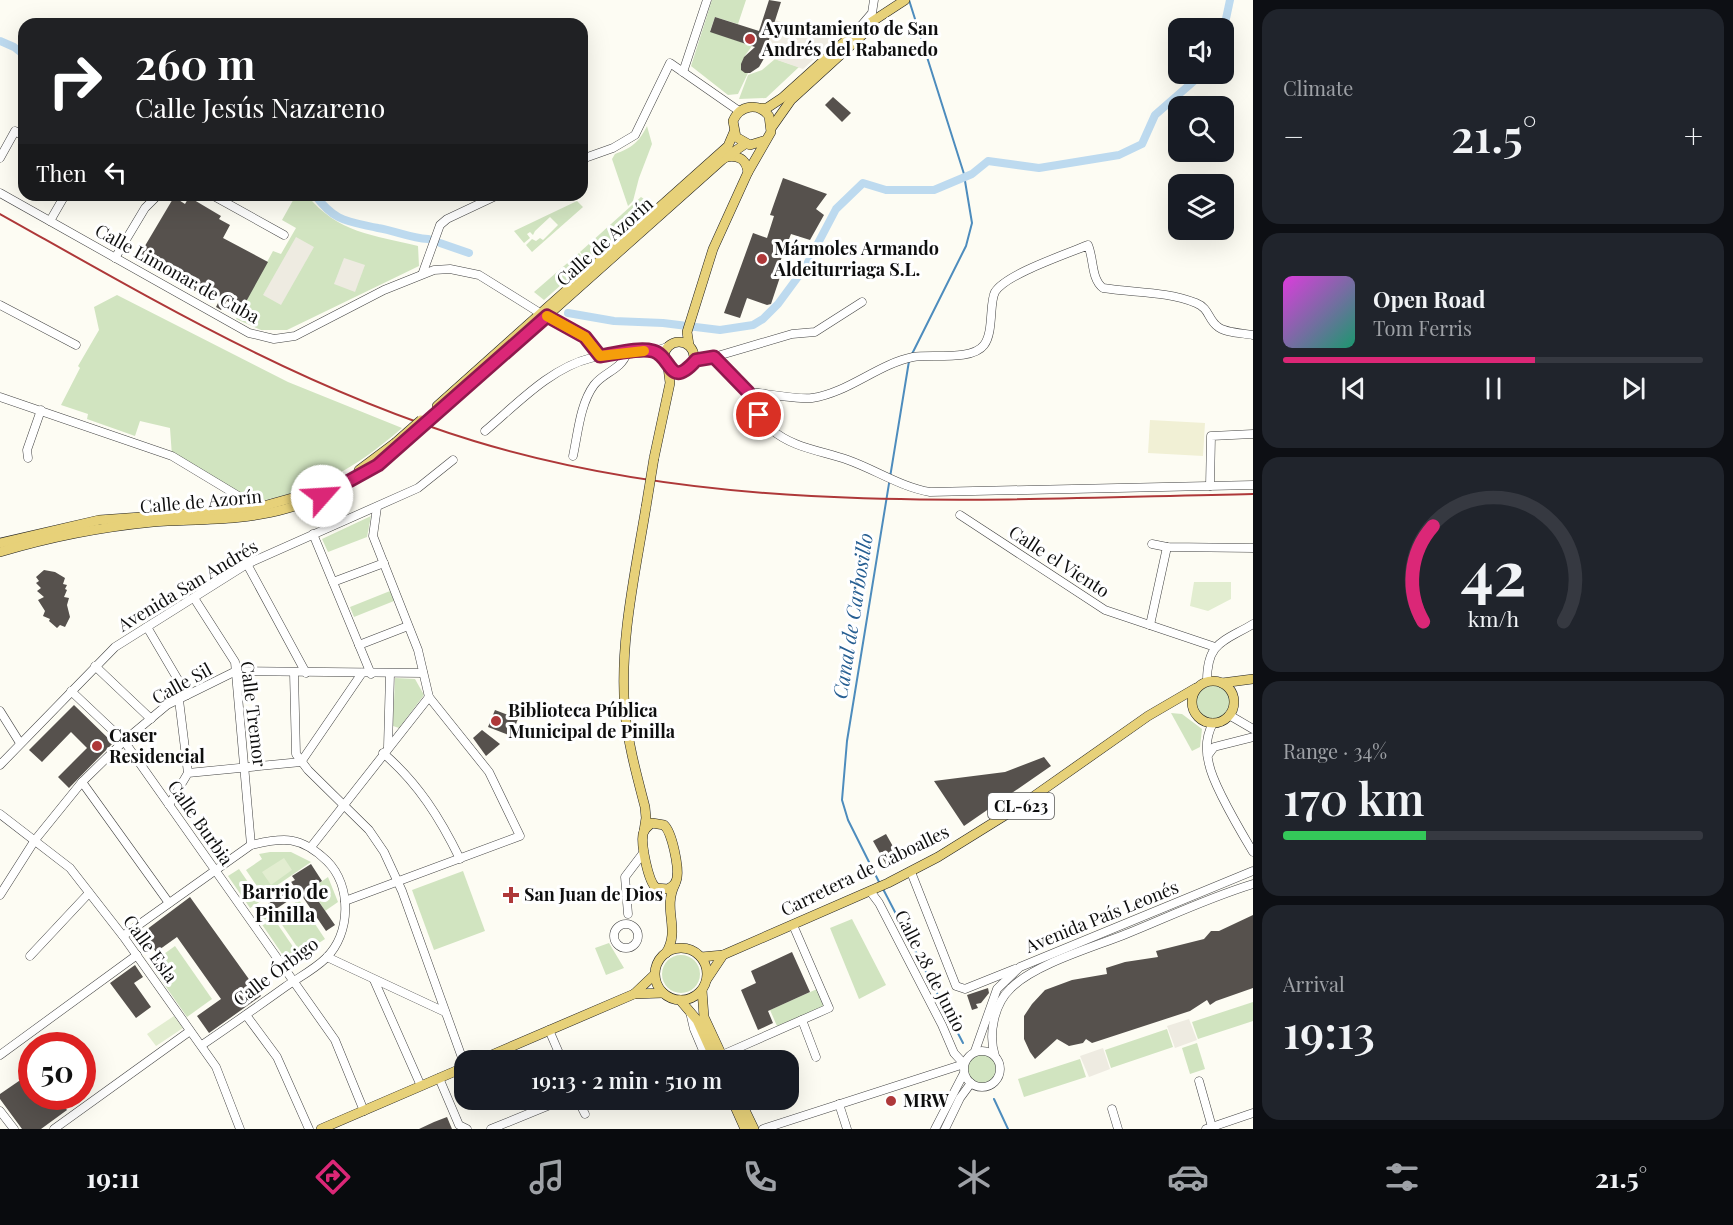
<!DOCTYPE html>
<meta charset="utf-8">
<style>
:root{--surface:#171b24;--page:#20242c;--text:#f1f3f6;--muted:#9ea1a6;--line:#363941;--accent:#db2777}
body{margin:0;font-family:"Playfair Display",serif;background:var(--page);color:var(--text);height:100vh;display:flex;flex-direction:column;font-size:22px;white-space:nowrap}
*{box-sizing:border-box;margin:0}
p{font-size:20px;color:var(--muted)}
.icon{flex:none;width:33px;height:33px;fill:none;stroke:currentColor;stroke-width:2;stroke-linecap:round;stroke-linejoin:round}
.map{position:relative;flex:1;overflow:hidden}
.panel{display:flex;flex-direction:column;gap:9px;padding:9px;background:#0d0f14;width:480px}
.panel>*{flex:none}
.top-card{position:absolute;left:18px;top:18px;width:570px;height:183px;border-radius:18px;box-shadow:0 6px 24px #0002;background:#202124;color:#fff;overflow:hidden}
.tools{position:absolute;left:1168px;top:18px;display:grid;gap:12px}
.tools a{display:grid;place-items:center;width:66px;height:66px;border-radius:12px;background:var(--surface);box-shadow:0 6px 24px #0002;font-size:30px}
.speed{position:absolute;left:18px;top:1032px;display:flex;gap:12px;font-size:30px;font-weight:700;text-align:center}
.speed>*{display:grid;place-content:center;width:78px;height:78px;border-radius:50%;background:var(--surface);box-shadow:0 6px 24px #0002;line-height:1}
.speed .limit{border:9px solid #d22;background:#fff;color:#111}
.pin{position:absolute;display:grid;place-items:center;width:51px;height:51px;color:#fff;margin:-26px;border:3px solid #fff;border-radius:50%;box-shadow:0 2px 6px #0007}
.me{position:absolute;width:66px;margin:-33px;rotate:64deg;stroke-linejoin:round;filter:drop-shadow(0 0 4px #0008)}
.turn{display:flex;align-items:center;gap:21px;height:126px;padding:0 18px;font-size:27px}
.turn .icon{width:78px;height:78px;stroke-width:2.5}
.turn b{display:block;font-size:42px;line-height:51px}
.then{display:flex;align-items:center;height:57px;padding:0 18px;background:#0003;gap:12px;font-size:22px}
.big{font-size:45px;font-weight:600;line-height:1.1}
.panel .card{flex:1;display:flex;flex-direction:column;justify-content:center;gap:9px;min-width:0;padding:0 21px;border-radius:18px;background:var(--page)}
.panel .dial{align-items:center;gap:0}
.dial svg{height:156px;overflow:visible;fill:none;stroke:var(--line);stroke-width:7;stroke-linecap:round;text-anchor:middle}
.dial text{fill:var(--text);stroke:none}
.song{display:flex;align-items:center;gap:18px}
.cover{width:72px;height:72px;border-radius:9px;background:linear-gradient(135deg,hsl(300 70% 55%),hsl(160 70% 35%))}
.played{height:6px;border-radius:3px;background:linear-gradient(90deg,var(--accent) 60%,var(--line) 60%)}
.keys{display:flex;justify-content:space-around;direction:ltr}
.heat{display:flex;justify-content:space-between;align-items:center;font-size:33px;direction:ltr}
.charge{height:9px;border-radius:4px;background:linear-gradient(90deg,#34c759 34%,var(--line) 0)}
.trip{position:absolute;left:454px;top:1050px;width:345px;height:60px;border-radius:18px;background:var(--surface);box-shadow:0 6px 24px #0002;font-weight:600;line-height:60px;text-align:center}
.tabs{display:flex;height:96px;justify-content:space-around;align-items:center;background:#090b0e;color:var(--muted)}
.tabs .icon{width:42px;height:42px}
.tabs .current{color:var(--accent)}
.tabs b{font-size:27px;color:var(--text)}
main{display:flex;flex:1;min-height:0}
.map>svg:first-child{display:block}
.farmland{fill:#f1f0d5}
.green{fill:#d1e4c0}
.pitch{fill:#e2edd0}
.plaza{fill:#eeebe1}
.lines{fill:none;stroke-linecap:round;stroke-linejoin:round}
.stream{stroke:#4d8cbd;stroke-width:2}
.canal{stroke:#bddaef;stroke-width:8}
.building{fill:#56514d}
.minor-casing{stroke:#424242;stroke-width:9}
.major-casing{stroke:#202020;stroke-width:10}
.minor{stroke:#fff;stroke-width:8}
.major{stroke:#e7d179;stroke-width:9}
.rail{stroke:#ae3839;stroke-width:2}
.major-bridge-casing{stroke:#202020;stroke-width:10;stroke-linecap:butt}
.major-bridge{stroke:#e7d179;stroke-width:9}
.route-casing{stroke:#8e194d;stroke-width:15}
.route{stroke:#db2777;stroke-width:10}
.slow{stroke:#f59e0b;stroke-width:10}
.poi-dot{fill:#ae3839;stroke:#fff;stroke-width:2}
.labels{text-anchor:middle;stroke-width:6;stroke-linejoin:round;paint-order:stroke}
.shield{fill:#fff;stroke:#575757;stroke-width:1.5}
.shield-label{font-size:16px;font-weight:bold;fill:#0f0f0f}
.poi-label{font-size:18px;font-weight:bold;fill:#0f0f0f;stroke:#fff;text-anchor:start}
.street-label{font-size:18px;fill:#0f0f0f;stroke:#fff}
.water-label{font-size:20px;font-style:italic;fill:#275f92;stroke:#fff}
.neighbourhood-label{font-size:20px;font-weight:bold;fill:#0f0f0f;stroke:#fff}
</style>
<main>
<div class="map">
<svg width="1253" height="1129" viewBox="0 0 1253 1129">
<rect width="100%" height="100%" fill="#fdfcf3"/>
<path class="farmland" d="M1150 420 1205 423 1203 456 1148 453Z"/>
<g class="green">
<path d="M712 0H746L738 24 715 17 710 31 752 46 744 57 742 70 748 73 738 94 728 95 691 66Z"/>
<path d="M775 59 799 67 766 98 739 99 748 75 762 70Z"/>
<path d="M647 126 652 144 639 178 633 201 628 206 612 159 615 154C632 148 639 142 647 126Z"/>
<path d="M296 195H307C337 233 374 235 418 246L419 266 287 330H261L236 319 273 251 281 254 296 228 282 220Z"/>
<path d="M641 197 651 204 588 261 580 252Z"/>
<path d="M577 201 583 207 532 252 526 245 532 239 536 241 540 238 543 240 558 225 550 217 535 231 533 235 530 232 527 234 530 238 524 243 514 231Z"/>
<path d="M579 253 587 262 544 300 534 292Z"/>
<path d="M117 295 288 382 402 428C352 471 315 491 250 503L172 456 170 428 140 421 135 436 87 419 88 414 61 405 80 368 78 366 99 330 94 307Z"/>
<path d="M371 516 367 537 328 552 322 539Z"/>
<path d="M390 591 394 601 354 617 350 607Z"/>
<path d="M395 678 415 679 424 695 399 728 393 726Z"/>
<circle cx="1213" cy="702" r="17"/>
<path d="M1171 713 1182 714 1202 729 1200 747 1192 751Z"/>
<path d="M270 852H291L311 862 263 895 246 870 262 859 259 854Z"/>
<path d="M239 869 261 901 250 908 228 876Z"/>
<path d="M463 871 485 931 434 950 412 890Z"/>
<path d="M328 877 338 902 325 911 311 889Z"/>
<path d="M299 900 325 939 302 954 276 916Z"/>
<path d="M270 913 302 960 291 967 259 920Z"/>
<path d="M852 919 886 985 859 999 830 928Z"/>
<path d="M609 943 624 968 606 975 595 948Z"/>
<path d="M175 946 212 999 187 1017 150 964Z"/>
<circle cx="681" cy="974" r="19"/>
<path d="M817 989 824 1006 777 1026 770 1010Z"/>
<path d="M1253 1002V1021L1198 1039 1192 1022Z"/>
<path d="M1167 1029 1173 1047 1111 1068 1105 1050Z"/>
<path d="M1197 1043 1205 1069 1190 1074 1182 1048Z"/>
<circle cx="981" cy="1069" r="15"/>
<path d="M1080 1059 1086 1077 1024 1097 1018 1079Z"/>
</g>
<g class="pitch">
<path d="M1194 582H1231V599L1208 611 1190 606Z"/>
<path d="M284 858 292 870 271 885 262 872Z"/>
<path d="M174 1016 183 1028 156 1046 147 1034Z"/>
</g>
<g class="plaza">
<path d="M775 20 836 39 803 69 760 54Z"/>
<path d="M296 237 314 247 281 305 263 295Z"/>
<path d="M344 258 365 265 355 292 334 284Z"/>
<path d="M1189 1019 1197 1040 1175 1048 1167 1026Z"/>
<path d="M1103 1048 1110 1069 1089 1077 1080 1056Z"/>
</g>
<g class="lines">
<g class="stream">
<path d="M909 0 964 174"/>
<path d="M911 356 966 246 972 223 965 181"/>
<path d="M879 882 848 820 842 800 847 741 909 361"/>
<path d="M882 887 963 1043"/>
<path d="M994 1099 1008 1129"/>
</g>
<g class="canal">
<path d="M1224 28 1230 0"/>
<path d="M0 41 14 47 24 55"/>
<path d="M315 195C335 222 347 221 378 228 396 231 410 238 428 239"/>
<path d="M440 243 469 253"/>
<path d="M568 313 614 321 663 323 720 330 753 325 763 319 778 304 806 266 836 209 863 183 886 190H934L972 174 988 161 1039 168 1119 155 1142 144 1155 115 1202 74"/>
</g>
</g>
<g class="building">
<path d="M769 0 781 2 764 55H766L759 67 750 73H745L741 70V64L744 57 755 47 710 32 715 17 759 31Z"/>
<path d="M833 97 851 113 842 122 825 105Z"/>
<path d="M783 178 827 194 816 209 824 215 810 240 791 234 776 272 781 274 771 304 767 305 747 298 740 318 724 313 753 233 767 238 774 216 770 215Z"/>
<path d="M174 197 185 204 189 197 221 216 219 219 230 225 223 238 268 262 242 309 227 301 221 310 216 307 221 297 198 284 195 291 147 264 145 266 136 261Z"/>
<path d="M325 509H329L334 514V519L322 522V524H312V512L325 511Z"/>
<path d="M44 570 55 572 65 578 63 584 67 585 65 589 67 590 64 597 69 598 67 605 70 617 65 627 60 625 57 628 49 621 50 619 43 616 45 611 38 600 44 597 37 591 41 588 36 583 39 581 36 577Z"/>
<path d="M74 705 113 743 69 788 58 777 87 748 71 732 42 762 29 750Z"/>
<path d="M495 710 518 719 511 736 488 727Z"/>
<path d="M482 730 500 744 486 756 473 738Z"/>
<path d="M1044 757 1051 766 964 826 934 781 1005 772Z"/>
<path d="M886 834 900 859 887 866 873 841Z"/>
<path d="M311 864 322 881 310 889 335 925 326 931 300 893 273 911 268 904 294 886 291 882 295 880 292 876Z"/>
<path d="M190 897 261 996 209 1033 197 1016 221 999 177 937 156 952 142 933Z"/>
<path d="M1253 915V988L1216 1001 1210 1005 1207 1000 1190 1011 1092 1043 1086 1039 1083 1043 1069 1046 1057 1039 1035 1059 1030 1052 1024 1039V1016L1032 1004 1045 990 1072 980 1107 974 1106 968 1125 962 1158 957 1156 951 1204 939 1211 931H1219Z"/>
<path d="M792 952 810 992 768 1011 773 1023 758 1030 741 990 756 983 751 971Z"/>
<path d="M135 965 143 977 134 983 151 1007 136 1018 110 983Z"/>
<path d="M988 988 989 993 981 1003 976 1004 978 1008 972 1010 967 995Z"/>
<path d="M32 1072V1096H57L67 1110 41 1129H22L0 1099V1094Z"/>
<path d="M447 1117 452 1129H419L434 1122Z"/>
</g>
<g class="lines">
<defs>
<g id="minor">
<path d="M860 27 872 13 874 0"/>
<path d="M683 72 707 0"/>
<path d="M0 158 15 131 22 135 24 131"/>
<path d="M582 159 613 148 635 135 670 63 739 111"/>
<path d="M0 193 249 333 274 339 295 336 384 290 434 270 450 269 479 275 540 313"/>
<path d="M212 195 284 235"/>
<path d="M50 221 65 195"/>
<path d="M115 258 145 208 158 195"/>
<path d="M423 272 440 225 447 219 498 195"/>
<path d="M0 305 76 345"/>
<path d="M547 316 585 337 600 356"/>
<path d="M652 351 661 356 665 361"/>
<path d="M714 357C724 368 736 379 746 390 756 402 759 418 771 429 792 448 823 451 848 460 876 470 901 487 930 492L1253 485"/>
<path d="M693 363 700 359 714 357 792 334 815 332 862 302"/>
<path d="M748 392C763 393 799 400 812 398 848 393 878 364 913 357 931 354 972 361 984 345 994 332 989 303 995 292 1006 274 1067 254 1088 245 1094 259 1091 279 1103 288 1134 293 1166 291 1196 303 1209 308 1208 319 1217 326 1224 333 1243 333 1253 335"/>
<path d="M0 397 172 456 250 503 253 509"/>
<path d="M485 431C516 405 550 368 591 358 615 352 645 357 669 346"/>
<path d="M573 456C578 433 580 404 594 385 604 372 621 370 627 353"/>
<path d="M28 458 27 450 41 410"/>
<path d="M1210 486 1211 436 1253 434"/>
<path d="M960 515 1105 610 1215 647"/>
<path d="M313 534 371 674"/>
<path d="M1152 544 1167 547 1253 548"/>
<path d="M247 564 306 673"/>
<path d="M333 582 384 563"/>
<path d="M194 598 235 662 251 845"/>
<path d="M1150 625 1167 547"/>
<path d="M147 627 187 695"/>
<path d="M359 645 408 626"/>
<path d="M95 666 151 719"/>
<path d="M294 673 296 754 308 770 369 830 384 852 402 891 465 1066"/>
<path d="M1207 681C1207 642 1223 642 1253 624"/>
<path d="M71 691 124 741 335 1040 364 1111"/>
<path d="M179 700 188 773"/>
<path d="M0 711 20 743"/>
<path d="M1229 715 1253 729"/>
<path d="M1213 723C1206 736 1205 749 1209 764 1213 784 1241 832 1253 852"/>
<path d="M388 747 390 674"/>
<path d="M383 753C418 783 440 818 460 859"/>
<path d="M1208 755 1214 747 1253 737"/>
<path d="M301 762 362 673"/>
<path d="M0 765 115 647 247 564 418 488 453 460"/>
<path d="M82 782 169 903"/>
<path d="M169 805 188 773 301 762"/>
<path d="M0 814 70 868 123 936 216 1067 240 1129"/>
<path d="M311 847 429 697"/>
<path d="M911 872 956 986 965 989 1015 969"/>
<path d="M870 891 879 903 942 1025 954 1053 964 1064"/>
<path d="M0 895 35 840 82 782 124 741 167 705 236 671 423 673"/>
<path d="M345 901 520 836 489 772 429 697 418 650 373 536 377 507"/>
<path d="M628 914 625 877 644 852"/>
<circle cx="626" cy="936" r="12"/>
<path d="M123 936 251 845C284 837 301 836 327 861 352 886 351 933 326 958 315 969 298 978 285 987 257 1007 230 1026 202 1045"/>
<path d="M30 956 89 893"/>
<path d="M327 957 445 1012"/>
<path d="M374 980 421 1086"/>
<path d="M690 1012 694 1029 707 1060"/>
<path d="M246 1015 277 1057 309 1129"/>
<path d="M802 1020 816 1057"/>
<path d="M549 1030 562 1060"/>
<circle cx="982" cy="1069" r="18"/>
<path d="M975 1051 997 989 1020 967 1253 871"/>
<path d="M0 1055 137 955"/>
<path d="M722 1055 829 1008 793 925"/>
<path d="M995 1056C988 1034 994 1004 1011 988 1035 964 1094 947 1126 934 1168 917 1210 897 1253 884"/>
<path d="M439 1078 459 1125 467 1129"/>
<path d="M1199 1081 1212 1127"/>
<path d="M578 1100 585 1114"/>
<path d="M839 1104 847 1129"/>
<path d="M1112 1109 1118 1129"/>
<path d="M0 1111 14 1129"/>
<path d="M54 1129 190 1031"/>
<path d="M491 1129 562 1100"/>
<path d="M763 1129 964 1064"/>
<path d="M935 1129 964 1073"/>
<path d="M945 1129 960 1098 971 1083"/>
<path d="M1206 1129 1253 1113"/>
</g>
<g id="major">
<path d="M761 108H767L782 98 853 34 905 0"/>
<path d="M772 127 791 100 871 27"/>
<path d="M726 157C739 155 746 159 748 172"/>
<circle cx="679" cy="357" r="15"/>
<path d="M689 345 687 332 713 249 748 172 771 132 769 116C758 102 740 105 733 121L736 137 750 145 766 140"/>
<path d="M492 365 722 160 745 144"/>
<path d="M437 406 728 146 734 132"/>
<path d="M654 458 670 383 668 367"/>
<path d="M359 470 395 443"/>
<path d="M0 543 99 520 253 509 317 491"/>
<path d="M0 552C50 537 101 527 153 522 197 519 243 521 285 509 329 497 366 474 401 446"/>
<circle cx="1213" cy="702" r="21"/>
<path d="M1222 683 1253 679"/>
<path d="M652 823 664 825C672 832 679 867 677 878 676 884 673 886 668 889L656 888C648 881 641 845 643 834 644 829 648 826 652 823Z"/>
<path d="M644 831 646 818 645 807C637 776 628 744 625 712 619 644 635 574 646 507"/>
<circle cx="681" cy="974" r="26"/>
<path d="M666 953C681 929 662 910 675 884"/>
<path d="M701 957 723 955 888 883 938 857 1020 806 1148 716 1196 688"/>
<path d="M707 979 723 955"/>
<path d="M702 990 704 1017 724 1060"/>
<path d="M634 994 654 975"/>
<path d="M680 1000 697 1020 715 1060"/>
<path d="M480 1060 634 994 663 993"/>
<path d="M732 1100 745 1129"/>
<path d="M740 1100 754 1129"/>
<path d="M321 1129 465 1067"/>
</g>
</defs>
<use href="#minor" class="minor-casing"/>
<use href="#major" class="major-casing"/>
<use href="#minor" class="minor"/>
<use href="#major" class="major"/>
<path class="rail" d="M0 214C157 302 301 388 474 441 727 518 993 499 1253 494"/>
<defs>
<g id="major-bridge">
<path d="M395 443 421 420"/>
<path d="M401 446 443 409"/>
<path d="M646 507 654 458"/>
</g>
</defs>
<use href="#major-bridge" class="major-bridge-casing"/>
<use href="#major-bridge" class="major-bridge"/>
</g>
<g class="lines">
<defs>
<path id="route" d="M322 496 378 465 547 316 585 337 600 356C615 354 638 347 653 351 672 356 669 391 696 360L714 357 748 392 759 415"/>
</defs>
<use href="#route" class="route-casing"/>
<use href="#route" class="route"/>
<path class="slow" d="M547 316 585 337 600 356 644 351"/>
</g>
<g class="poi-dot">
<circle cx="750" cy="39" r="6"/>
<circle cx="762" cy="259" r="6"/>
<circle cx="496" cy="721" r="6"/>
<circle cx="97" cy="746" r="6"/>
<path d="M508 886h6v6h6v6h-6v6h-6v-6h-6v-6h6z"/>
<circle cx="891" cy="1101" r="6"/>
</g>
<g class="labels">
<rect class="shield" x="988" y="793" width="66" height="26" rx="4.5"/>
<g class="shield-label">
<text x="1021" y="812">CL-623</text>
</g>
<g class="poi-label">
<text x="762" y="35">Ayuntamiento de San<tspan x="762" dy="21">Andrés del Rabanedo</tspan></text>
<text x="774" y="255">Mármoles Armando<tspan x="774" dy="21">Aldeiturriaga S.L.</tspan></text>
<text x="508" y="717">Biblioteca Pública<tspan x="508" dy="21">Municipal de Pinilla</tspan></text>
<text x="109" y="742">Caser<tspan x="109" dy="21">Residencial</tspan></text>
<text x="524" y="901">San Juan de Dios</text>
<text x="903" y="1107">MRW</text>
</g>
<g class="street-label">
<text transform="translate(605 242) rotate(-42)" y="6">Calle de Azorín</text>
<text transform="translate(177 274) rotate(29)" y="6">Calle Limonar de Cuba</text>
<text transform="translate(201 502) rotate(-5)" y="6">Calle de Azorín</text>
<text transform="translate(1059 562) rotate(33)" y="6">Calle el Viento</text>
<text transform="translate(188 586) rotate(-31)" y="6">Avenida San Andrés</text>
<text transform="translate(182 684) rotate(-29)" y="6">Calle Sil</text>
<text transform="translate(253 714) rotate(83)" y="6">Calle Tremor</text>
<text transform="translate(200 823) rotate(55)" y="6">Calle Burbia</text>
<text transform="translate(865 871) rotate(-26)" y="6">Carretera de Caboalles</text>
<text transform="translate(1102 917) rotate(-22)" y="6">Avenida País Leonés</text>
<text transform="translate(150 949) rotate(54)" y="6">Calle Esla</text>
<text transform="translate(930 971) rotate(63)" y="6">Calle 28 de Junio</text>
<text transform="translate(276 972) rotate(-37)" y="6">Calle Órbigo</text>
</g>
<g class="water-label">
<text transform="translate(853 616) rotate(-81)" y="7">Canal de Carbosillo</text>
</g>
<g class="neighbourhood-label">
<text x="285" y="899">Barrio de<tspan x="285" dy="23">Pinilla</tspan></text>
</g>
</g>
</svg>
<div class="tools">
<a><svg class="icon" aria-label="sound" viewBox="0 0 24 24"><path d="M4 9h4l5-4v14l-5-4H4zM17 9q2 3 0 6"/></svg></a>
<a><svg class="icon" aria-label="search" viewBox="0 0 24 24"><circle cx="10" cy="10" r="6"/><path d="M15 15l6 6"/></svg></a>
<a><svg class="icon" aria-label="layers" viewBox="0 0 24 24"><path d="M12 4l9 5-9 5-9-5zM3 14l9 5 9-5"/></svg></a>
</div>
<div class="speed"><div class="limit">50</div></div>
<div class="pin" style="left:759px;top:415px;background:#d93025"><svg class="icon" aria-label="arrive" viewBox="0 0 24 24"><path d="M6 21V4h12l-3 4 3 4H6"/></svg></div>
<svg class="me" style="left:322px;top:496px" viewBox="-20 -20 40 40"><circle r="19" fill="#fff"/><path d="M0-13L10 11 0 6-10 11z" fill="#db2777"/></svg>
<div class="trip">19:13 · 2 min · 510 m</div>
<div class="top-card">
<div class="turn"><svg class="icon" aria-label="right" viewBox="0 0 24 24"><path d="M7 20v-9h11M14 6l5 5-5 5"/></svg><div><b>260 m</b>Calle Jesús Nazareno</div></div>
<div class="then">Then<svg class="icon" aria-label="left" viewBox="0 0 24 24"><path d="M17 20v-9H6M10 6l-5 5 5 5"/></svg></div>
</div>
</div>
<section class="panel">
<div class="card"><p>Climate</p>
<div class="heat"><a>−</a><b class="big">21.5°</b><a>+</a></div>
</div>
<div class="card">
<div class="song"><i class="cover"></i><div><b>Open Road</b><p>Tom Ferris</p></div></div>
<div class="played"></div>
<div class="keys"><svg class="icon" aria-label="previous" viewBox="0 0 24 24"><path d="M18 5L8 12l10 7zM5 5v14"/></svg><svg class="icon" aria-label="pause" viewBox="0 0 24 24"><path d="M8 5v14M16 5v14"/></svg><svg class="icon" aria-label="next" viewBox="0 0 24 24"><path d="M6 5l10 7-10 7zM19 5v14"/></svg></div>
</div>
<div class="card dial"><svg viewBox="0 0 100 80">
<path d="M14 69A42 42 0 1 1 86 69"/>
<path d="M14 69A42 42 0 0 1 19 20" stroke="#db2777"/>
<text x="50" y="56" font-size="32" font-weight="700">42</text>
<text x="50" y="72" font-size="11">km/h</text>
</svg></div>
<div class="card"><p>Range · 34%</p><b class="big">170 km</b><div class="charge"></div></div>
<div class="card"><p>Arrival</p><b class="big">19:13</b></div>
</section>
</main>
<nav class="tabs">
<b>19:11</b>
<svg class="icon current" aria-label="directions" viewBox="0 0 24 24"><path d="M12 3l9 9-9 9-9-9zM9 14v-3h6M13 9l2 2-2 2"/></svg>
<svg class="icon" aria-label="music" viewBox="0 0 24 24"><path d="M9 18V5l10-2v13"/><circle cx="6" cy="18" r="3"/><circle cx="16" cy="16" r="3"/></svg>
<svg class="icon" aria-label="phone" viewBox="0 0 24 24"><path d="M5 4h4l2 5-3 2q2 4 5 5l2-3 5 2v4C11 20 4 13 5 4z"/></svg>
<svg class="icon" aria-label="climate" viewBox="0 0 24 24"><path d="M12 3v18M4 7l16 10M4 17L20 7"/></svg>
<svg class="icon" aria-label="car" viewBox="0 0 24 24"><path d="M5 17H2v-5l4-1 3-4h7l3 4 3 1v5h-3M9 17h6M6 11h13"/><circle cx="7" cy="17" r="2"/><circle cx="17" cy="17" r="2"/></svg>
<svg class="icon" aria-label="filters" viewBox="0 0 24 24"><path d="M4 7h16M4 17h16"/><circle cx="9" cy="7" r="2"/><circle cx="15" cy="17" r="2"/></svg>
<b>21.5°</b>
</nav>
